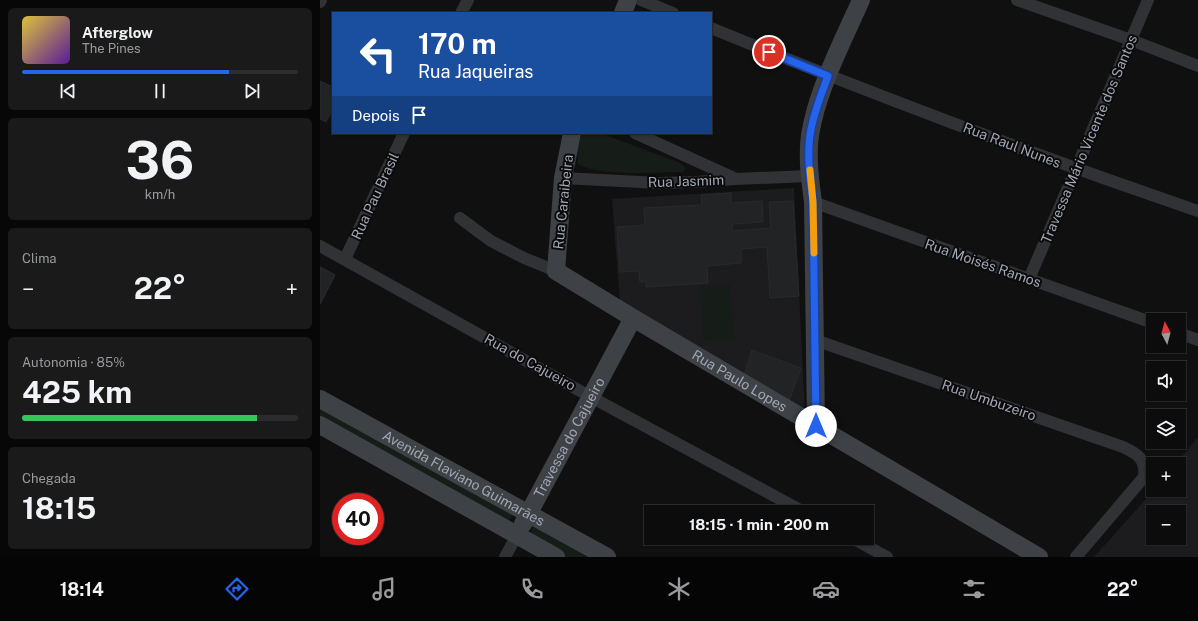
<!DOCTYPE html>
<html lang="pt">
<meta charset="utf-8">
<style>
:root{--surface:#0c0c0d;--page:#1a1a1b;--text:#f1f3f6;--muted:#9a9b9d;--line:#2c2c2e;--accent:#2563eb}
body{margin:0;font-family:"Public Sans",sans-serif;background:var(--page);color:var(--text);height:100vh;display:flex;flex-direction:column;font-size:15px;white-space:nowrap}
*{box-sizing:border-box;margin:0}
p{font-size:13px;color:var(--muted)}
.icon{flex:none;width:22px;height:22px;fill:none;stroke:currentColor;stroke-width:2;stroke-linecap:round;stroke-linejoin:round}
.map{position:relative;flex:1;overflow:hidden}
.details{display:flex;flex-direction:column;gap:8px;padding:8px;background:#070707;width:320px}
.details>*{flex:none}
.banner{position:absolute;left:12px;top:12px;width:380px;height:122px;border-radius:0px;box-shadow:0 1px 3px #0004,0 0 0 1px var(--line);background:#1a4fa0;color:#fff;overflow:hidden}
.needle{width:26px;rotate:354deg}
.controls{position:absolute;left:826px;top:313px;display:grid;gap:8px}
.controls a{display:grid;place-items:center;width:40px;height:40px;border-radius:0px;background:var(--surface);box-shadow:0 1px 3px #0004,0 0 0 1px var(--line);font-size:20px}
.speed{position:absolute;left:12px;top:493px;display:flex;gap:8px;font-size:20px;font-weight:700;text-align:center}
.speed>*{display:grid;place-content:center;width:52px;height:52px;border-radius:50%;background:var(--surface);box-shadow:0 1px 3px #0004,0 0 0 1px var(--line);line-height:1}
.speed .limit{border:6px solid #d22;background:#fff;color:#111}
.pin{position:absolute;display:grid;place-items:center;width:34px;height:34px;color:#fff;margin:-17px;border:2px solid #fff;border-radius:50%;box-shadow:0 1px 4px #0007}
.me{position:absolute;width:44px;margin:-22px;rotate:0deg;stroke-linejoin:round;filter:drop-shadow(0 0 3px #0008)}
.turn{display:flex;align-items:center;gap:14px;height:84px;padding:0 20px;font-size:18px}
.turn .icon{width:52px;height:52px;stroke-width:2.5}
.turn b{display:block;font-size:28px;line-height:34px}
.then{display:flex;align-items:center;height:38px;padding:0 20px;background:#0003;gap:8px;font-size:15px}
.big{font-size:30px;font-weight:700;line-height:1.1}
.details .tile{flex:1;display:flex;flex-direction:column;justify-content:center;gap:6px;min-width:0;padding:0 14px;border-radius:6px;background:var(--page)}
.details .dial{align-items:center;gap:0}
.dial b{font-size:52px;line-height:1}
.song{display:flex;align-items:center;gap:12px}
.cover{width:48px;height:48px;border-radius:6px;background:linear-gradient(135deg,hsl(50 70% 55%),hsl(270 70% 35%))}
.played{height:4px;border-radius:2px;background:linear-gradient(90deg,var(--accent) 75%,var(--line) 75%)}
.keys{display:flex;justify-content:space-around;direction:ltr}
.heat{display:flex;justify-content:space-between;align-items:center;font-size:22px;direction:ltr}
.charge{height:6px;border-radius:3px;background:linear-gradient(90deg,#34c759 85%,var(--line) 0)}
.trip{position:absolute;left:324px;top:505px;width:230px;height:40px;border-radius:0px;background:var(--surface);box-shadow:0 1px 3px #0004,0 0 0 1px var(--line);font-weight:700;line-height:40px;text-align:center}
.tabs{display:flex;height:64px;justify-content:space-around;align-items:center;background:#050505;color:var(--muted)}
.tabs .icon{width:28px;height:28px}
.tabs .current{color:var(--accent)}
.tabs b{font-size:18px;color:var(--text)}
main{display:flex;flex:1;min-height:0}
.map>svg:first-child{display:block}
.built{fill:#1c1c1e;fill-rule:evenodd}
.green{fill:#161c17}
.building{fill:#222325;stroke:#292a2d}
.lines{fill:none;stroke-linecap:round;stroke-linejoin:round}
.street{stroke:#303236;stroke-width:12}
.secondary{stroke:#3e4146;stroke-width:18}
.route-casing{stroke:#184099;stroke-width:10}
.route{stroke:#2563eb;stroke-width:7}
.slow{stroke:#f59e0b;stroke-width:7}
.labels{text-anchor:middle;stroke-width:4;stroke-linejoin:round;paint-order:stroke}
.street-label{font-size:14px;fill:#a0a6b3;stroke:#0b0b0c}
</style>
<main>
<section class="details">
<div class="tile">
<div class="song"><i class="cover"></i><div><b>Afterglow</b><p>The Pines</p></div></div>
<div class="played"></div>
<div class="keys"><svg class="icon" aria-label="previous" viewBox="0 0 24 24"><path d="M18 5L8 12l10 7zM5 5v14"/></svg><svg class="icon" aria-label="pause" viewBox="0 0 24 24"><path d="M8 5v14M16 5v14"/></svg><svg class="icon" aria-label="next" viewBox="0 0 24 24"><path d="M6 5l10 7-10 7zM19 5v14"/></svg></div>
</div>
<div class="tile dial"><b>36</b><p>km/h</p></div>
<div class="tile"><p>Clima</p>
<div class="heat"><a>−</a><b class="big">22°</b><a>+</a></div>
</div>
<div class="tile"><p>Autonomia · 85%</p><b class="big">425 km</b><div class="charge"></div></div>
<div class="tile"><p>Chegada</p><b class="big">18:15</b></div>
</section>
<div class="map">
<svg width="878" height="557" viewBox="0 0 878 557">
<rect width="100%" height="100%" fill="#101011"/>
<g class="built">
<path d="M474 188 485 414 300 303 292 199Z"/>
<path d="M878 437V557H774L834 490H859V464H856ZM833 512H859V538H833Z"/>
</g>
<g class="green">
<path d="M263 133H280L358 162 366 168 363 172C336 172 280 177 258 164 256 153 258 144 263 133Z"/>
<path d="M410 284 414 339 383 340 380 286Z"/>
<path d="M0 403 193 512 191 518 186 522 0 423Z"/>
<path d="M214 525 284 557H243L209 536Z"/>
</g>
<g class="building">
<path d="M0 81 13 87V109L6 122 0 119Z"/>
<path d="M411 193V203L442 201 443 222 412 224V231L451 228 449 202 473 201 479 296 450 298 447 247 421 249V263L387 266 388 283 326 287V281L320 282 319 271 300 272 297 227 325 225 324 208 382 205 381 195Z"/>
<path d="M0 267 15 275 0 304Z"/>
<path d="M0 267 15 275 0 304Z"/>
<path d="M432 350 481 368 469 401 424 375Z"/>
</g>
<g class="lines">
<g class="street">
<path d="M321 0 353 13"/>
<path d="M697 0 811 40 878 66"/>
<path d="M0 2 1 0"/>
<path d="M141 13 148 0"/>
<path d="M391 28C552 94 714 155 878 211"/>
<path d="M315 133 414 178"/>
<path d="M243 178 339 183 376 182 415 179 489 176"/>
<path d="M493 202 833 323"/>
<path d="M140 218 171 241 204 258 236 271"/>
<path d="M0 246 271 397 484 512"/>
<path d="M25 259 84 133"/>
<path d="M709 279 828 0"/>
<path d="M859 333 878 340"/>
<path d="M495 340 803 447C818 454 826 459 824 477L756 557"/>
<path d="M532 538 567 557"/>
<path d="M185 557 197 535"/>
</g>
<g class="secondary">
<path d="M303 13 308 0"/>
<path id="s1" d="M252 133 243 178 236 271 313 318 719 557"/>
<path id="s2" d="M0 399 287 557"/>
<path d="M0 425 236 557"/>
<path d="M496 426 493 202C490 180 487 157 490 135 497 90 523 41 541 0"/>
<path id="s3" d="M203 524 313 318"/>
</g>
</g>
<g class="lines">
<defs>
<path id="route" d="M449 52 508 76C501 95 493 114 490 135 487 157 490 180 493 202L496 426"/>
</defs>
<use href="#route" class="route-casing"/>
<use href="#route" class="route"/>
<path class="slow" d="M490 170 493 202 494 253"/>
</g>
<g class="labels">
<g class="street-label">
<text transform="translate(769 139) rotate(-67)" y="5">Travessa Mário Vicente dos Santos</text>
<text transform="translate(692 145) rotate(21)" y="5">Rua Raul Nunes</text>
<text transform="translate(366 181) rotate(-2)" y="5">Rua Jasmim</text>
<text transform="translate(55 196) rotate(-65)" y="5">Rua Pau Brasil</text>
<text transform="translate(243 202) rotate(-84)" y="5">Rua Caraibeira</text>
<text transform="translate(663 263) rotate(19)" y="5">Rua Moisés Ramos</text>
<text transform="translate(210 362) rotate(29)" y="5">Rua do Cajueiro</text>
<text dy="5" stroke="none"><textPath href="#s1" startOffset="353">Rua Paulo Lopes</textPath></text>
<text transform="translate(669 400) rotate(19)" y="5">Rua Umbuzeiro</text>
<text dy="5" stroke="none"><textPath href="#s3" startOffset="98">Travessa do Cajueiro</textPath></text>
<text dy="5" stroke="none"><textPath href="#s2" startOffset="164">Avenida Flaviano Guimarães</textPath></text>
</g>
</g>
</svg>
<div class="controls">
<a><svg class="needle" viewBox="-14 -14 28 28"><path d="M0-13l5 13h-10z" fill="#e53935"/><path d="M0 13l5-13h-10z" fill="#9a9b9d"/></svg></a>
<a><svg class="icon" aria-label="sound" viewBox="0 0 24 24"><path d="M4 9h4l5-4v14l-5-4H4zM17 9q2 3 0 6"/></svg></a>
<a><svg class="icon" aria-label="layers" viewBox="0 0 24 24"><path d="M12 4l9 5-9 5-9-5zM3 14l9 5 9-5"/></svg></a>
<a>+</a>
<a>−</a>
</div>
<div class="speed"><div class="limit">40</div></div>
<div class="pin" style="left:449px;top:52px;background:#d93025"><svg class="icon" aria-label="arrive" viewBox="0 0 24 24"><path d="M6 21V4h12l-3 4 3 4H6"/></svg></div>
<svg class="me" style="left:496px;top:426px" viewBox="-20 -20 40 40"><circle r="19" fill="#fff"/><path d="M0-13L10 11 0 6-10 11z" fill="#2563eb"/></svg>
<div class="trip">18:15 · 1 min · 200 m</div>
<div class="banner">
<div class="turn"><svg class="icon" aria-label="left" viewBox="0 0 24 24"><path d="M17 20v-9H6M10 6l-5 5 5 5"/></svg><div><b>170 m</b>Rua Jaqueiras</div></div>
<div class="then">Depois<svg class="icon" aria-label="arrive" viewBox="0 0 24 24"><path d="M6 21V4h12l-3 4 3 4H6"/></svg></div>
</div>
</div>
</main>
<nav class="tabs">
<b>18:14</b>
<svg class="icon current" aria-label="directions" viewBox="0 0 24 24"><path d="M12 3l9 9-9 9-9-9zM9 14v-3h6M13 9l2 2-2 2"/></svg>
<svg class="icon" aria-label="music" viewBox="0 0 24 24"><path d="M9 18V5l10-2v13"/><circle cx="6" cy="18" r="3"/><circle cx="16" cy="16" r="3"/></svg>
<svg class="icon" aria-label="phone" viewBox="0 0 24 24"><path d="M5 4h4l2 5-3 2q2 4 5 5l2-3 5 2v4C11 20 4 13 5 4z"/></svg>
<svg class="icon" aria-label="climate" viewBox="0 0 24 24"><path d="M12 3v18M4 7l16 10M4 17L20 7"/></svg>
<svg class="icon" aria-label="car" viewBox="0 0 24 24"><path d="M5 17H2v-5l4-1 3-4h7l3 4 3 1v5h-3M9 17h6M6 11h13"/><circle cx="7" cy="17" r="2"/><circle cx="17" cy="17" r="2"/></svg>
<svg class="icon" aria-label="filters" viewBox="0 0 24 24"><path d="M4 7h16M4 17h16"/><circle cx="9" cy="7" r="2"/><circle cx="15" cy="17" r="2"/></svg>
<b>22°</b>
</nav>
